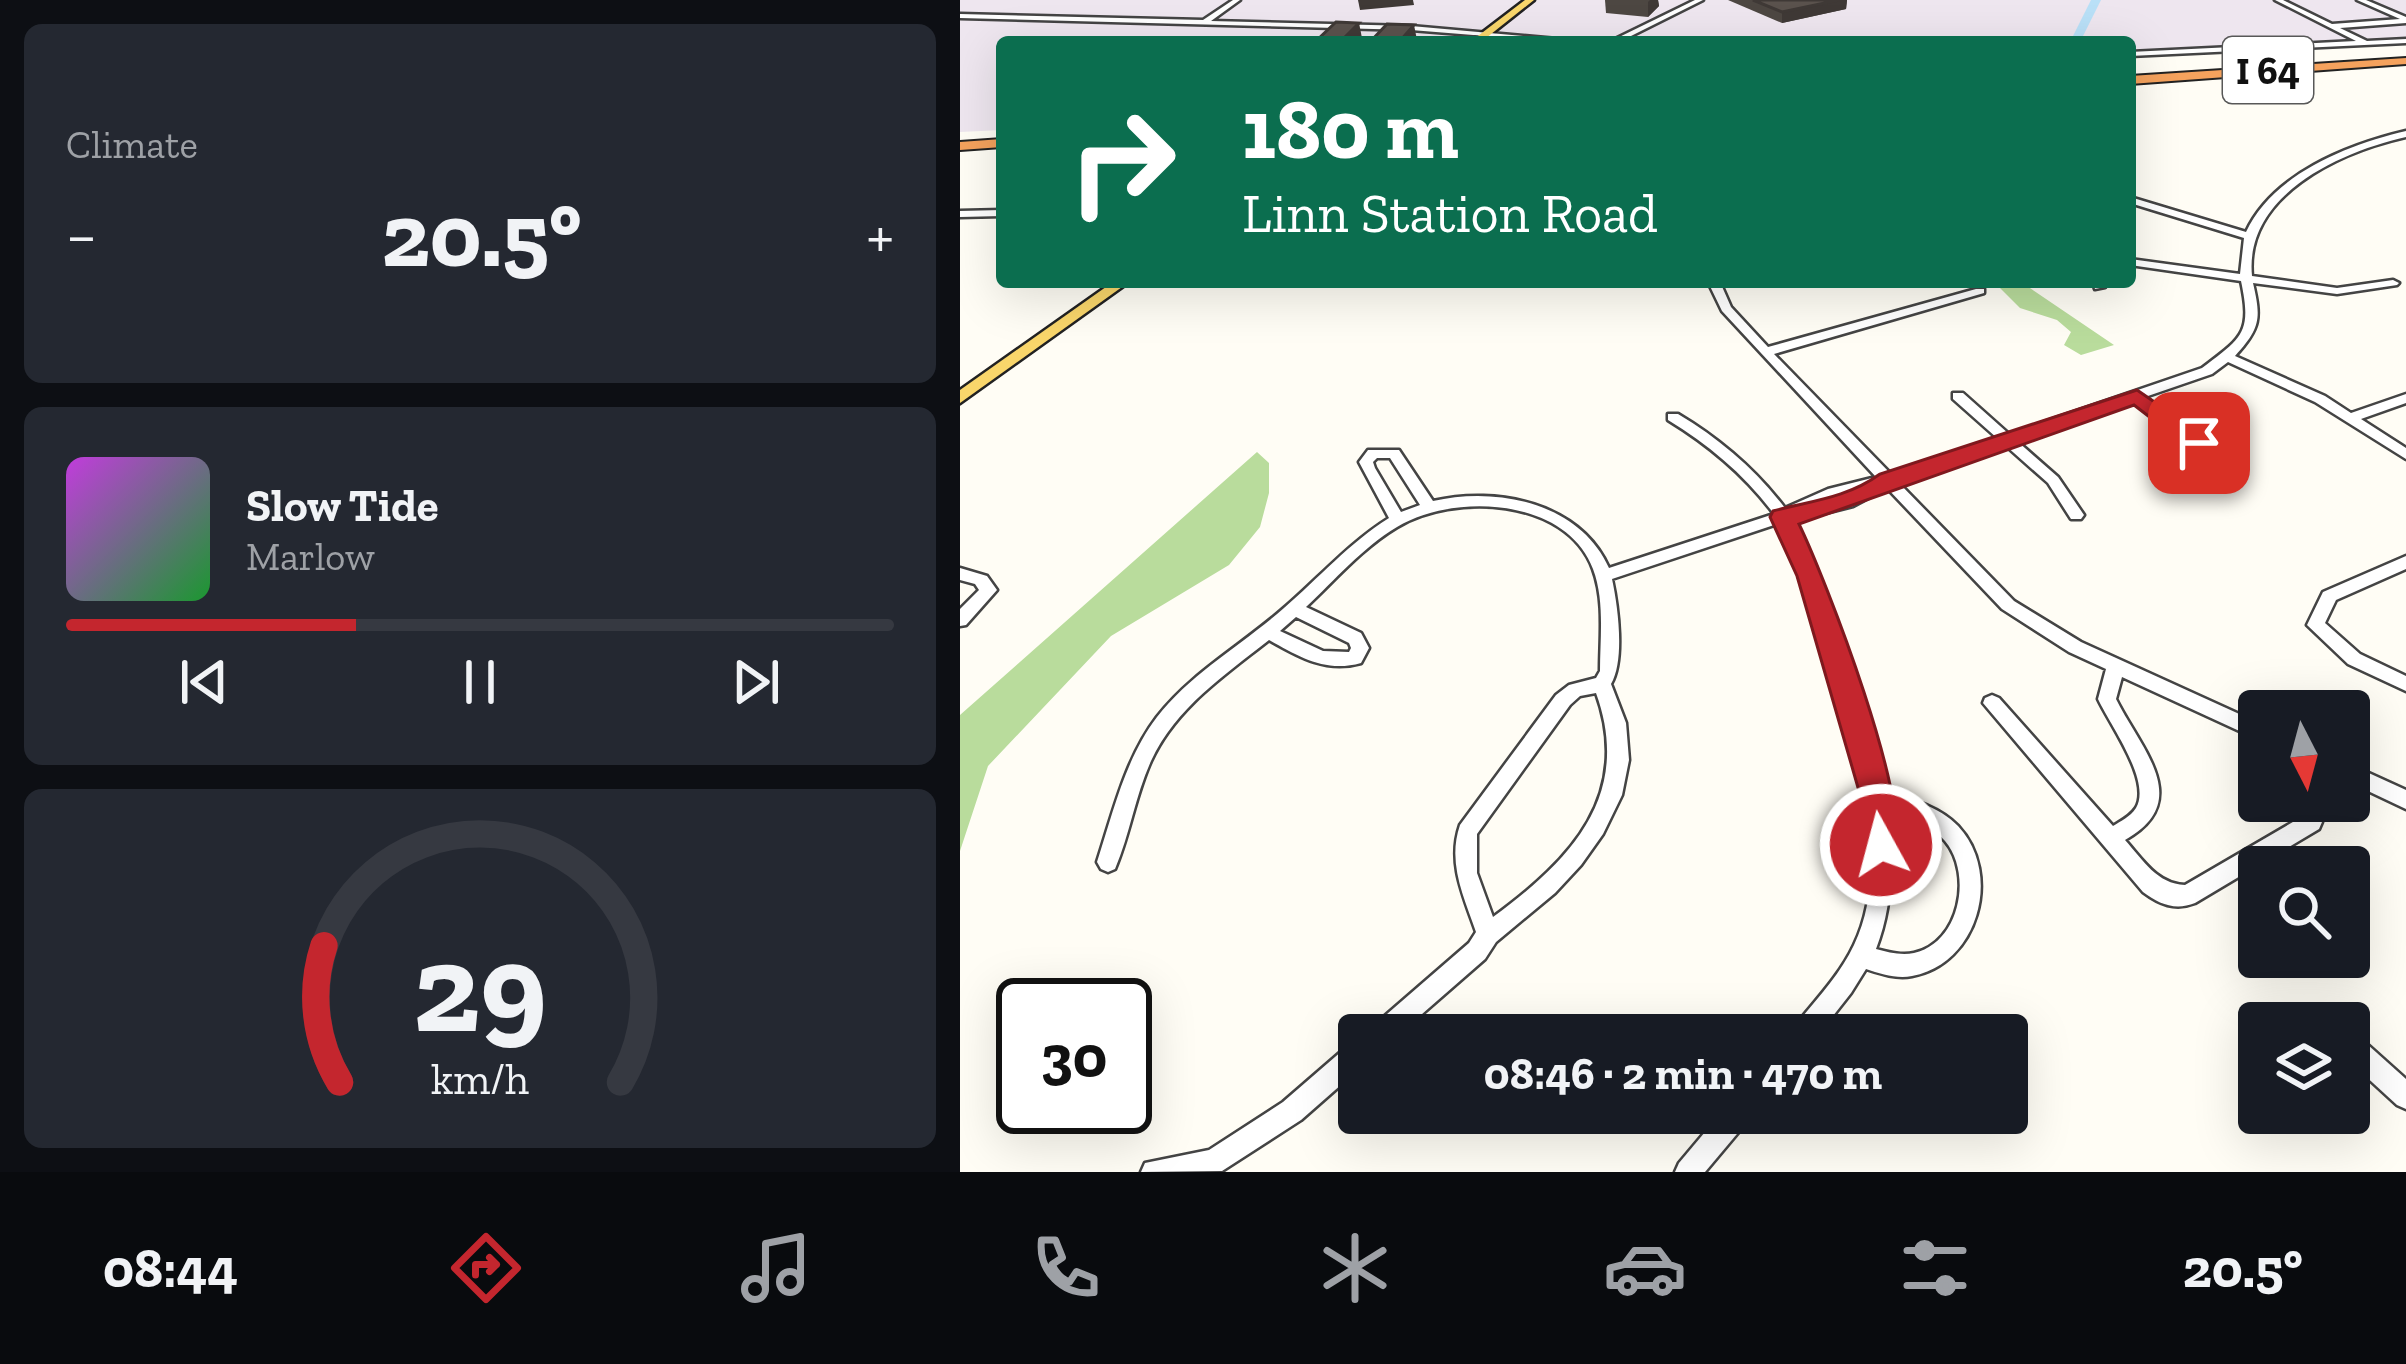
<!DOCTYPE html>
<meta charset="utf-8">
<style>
:root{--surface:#171b24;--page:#242831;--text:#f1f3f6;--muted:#9ea1a6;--line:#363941;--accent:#c4262e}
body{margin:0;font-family:"Zilla Slab",serif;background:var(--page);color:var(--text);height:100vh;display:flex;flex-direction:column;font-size:45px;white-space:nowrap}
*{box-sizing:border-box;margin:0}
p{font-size:39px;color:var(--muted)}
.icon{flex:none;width:66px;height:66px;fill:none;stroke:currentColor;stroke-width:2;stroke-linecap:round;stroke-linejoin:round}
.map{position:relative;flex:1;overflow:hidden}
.details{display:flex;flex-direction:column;gap:24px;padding:24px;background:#0d0f14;width:960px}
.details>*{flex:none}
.hud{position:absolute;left:36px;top:36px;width:1140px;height:252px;border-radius:12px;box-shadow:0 12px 48px #0002;background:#0b6e4f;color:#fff;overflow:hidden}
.needle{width:78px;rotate:174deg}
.tools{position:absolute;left:1278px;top:690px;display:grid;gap:24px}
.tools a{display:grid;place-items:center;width:132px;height:132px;border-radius:12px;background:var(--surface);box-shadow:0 12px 48px #0002;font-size:60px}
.speed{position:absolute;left:36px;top:978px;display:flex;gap:24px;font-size:60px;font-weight:700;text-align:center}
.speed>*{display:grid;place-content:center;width:156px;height:156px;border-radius:50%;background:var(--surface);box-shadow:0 12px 48px #0002;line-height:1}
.speed .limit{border:6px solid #111;border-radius:18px;background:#fff;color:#111}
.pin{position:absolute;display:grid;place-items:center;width:102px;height:102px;color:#fff;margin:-51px;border-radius:24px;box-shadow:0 6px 18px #0006}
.me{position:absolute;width:132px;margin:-66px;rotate:353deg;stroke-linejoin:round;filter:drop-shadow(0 0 9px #0008)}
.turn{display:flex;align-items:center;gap:42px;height:252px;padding:0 48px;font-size:54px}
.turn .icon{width:156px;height:156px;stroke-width:2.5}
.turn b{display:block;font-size:84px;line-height:102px}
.big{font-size:90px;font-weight:800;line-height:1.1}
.details .widget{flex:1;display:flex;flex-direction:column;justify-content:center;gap:18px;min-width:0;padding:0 42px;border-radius:18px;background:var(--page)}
.details .dial{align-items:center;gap:0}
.dial svg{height:312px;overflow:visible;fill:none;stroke:var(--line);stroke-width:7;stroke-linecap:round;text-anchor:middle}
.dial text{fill:var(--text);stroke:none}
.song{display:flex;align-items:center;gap:36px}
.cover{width:144px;height:144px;border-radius:18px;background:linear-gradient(135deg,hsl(290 70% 55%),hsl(130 70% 35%))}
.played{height:12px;border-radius:6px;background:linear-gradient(90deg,var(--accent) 35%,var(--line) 35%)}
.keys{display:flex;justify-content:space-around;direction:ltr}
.heat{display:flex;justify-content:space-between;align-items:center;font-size:66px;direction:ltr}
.trip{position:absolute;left:378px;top:1014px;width:690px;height:120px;border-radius:12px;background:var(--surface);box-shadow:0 12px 48px #0002;font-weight:800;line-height:120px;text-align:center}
.dock{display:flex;height:192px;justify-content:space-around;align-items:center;background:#090b0e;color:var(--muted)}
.dock .icon{width:84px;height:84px}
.dock .selected{color:var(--accent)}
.dock b{font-size:54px;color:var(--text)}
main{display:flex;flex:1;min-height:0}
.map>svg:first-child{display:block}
.industrial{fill:#eee6ef}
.forest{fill:#b9dc9c}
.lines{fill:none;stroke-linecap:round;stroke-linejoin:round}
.river{fill:#b9e0f7;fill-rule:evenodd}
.minor-casing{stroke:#444;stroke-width:5}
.major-casing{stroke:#222;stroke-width:5}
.highway-casing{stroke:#222;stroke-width:4}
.minor{fill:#fff;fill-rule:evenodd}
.major{fill:#f9d66b;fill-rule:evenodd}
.highway{fill:#f5a25d;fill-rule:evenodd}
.wall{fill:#4d4742}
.shaded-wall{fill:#3f3936}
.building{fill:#5a524d;stroke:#3f3936;stroke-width:3}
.route{fill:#c4262e;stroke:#7f191e;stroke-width:3}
.labels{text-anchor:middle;stroke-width:12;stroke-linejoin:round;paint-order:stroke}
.shield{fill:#fff;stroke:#585858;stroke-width:3}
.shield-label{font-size:39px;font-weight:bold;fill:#111}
</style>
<main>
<section class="details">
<div class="widget"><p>Climate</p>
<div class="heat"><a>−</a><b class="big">20.5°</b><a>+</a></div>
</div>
<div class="widget">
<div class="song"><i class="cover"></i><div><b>Slow Tide</b><p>Marlow</p></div></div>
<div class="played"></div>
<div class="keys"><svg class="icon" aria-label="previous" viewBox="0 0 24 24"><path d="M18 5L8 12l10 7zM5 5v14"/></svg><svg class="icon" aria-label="pause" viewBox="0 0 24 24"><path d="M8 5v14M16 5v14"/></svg><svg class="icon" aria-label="next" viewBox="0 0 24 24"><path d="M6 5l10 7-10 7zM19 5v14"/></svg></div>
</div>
<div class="widget dial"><svg viewBox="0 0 100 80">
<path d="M14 69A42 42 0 1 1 86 69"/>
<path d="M14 69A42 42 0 0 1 10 34" stroke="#c4262e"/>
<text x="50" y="56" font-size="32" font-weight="700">29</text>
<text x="50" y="72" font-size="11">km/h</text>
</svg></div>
</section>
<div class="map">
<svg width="1446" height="1172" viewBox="0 0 1446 1172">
<rect width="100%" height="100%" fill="#fffdf5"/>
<path class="industrial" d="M0 0H1446V38L1170 52V42H42V130L0 132Z"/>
<g class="forest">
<path d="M1034 282H1061L1154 345 1121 355 1104 345 1111 332 1097 320 1060 308Z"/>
<path d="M297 452 309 463V493L300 527 269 565 151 636 28 766 0 851V715Z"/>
</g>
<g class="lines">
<path class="river" d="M1131 0H1141L1120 42H1110Z"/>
<defs>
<g id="minor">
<path d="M273 0H280L251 21 451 26 631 42H599L451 30 0 18V14L243 20Z"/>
<path d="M735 0H743L659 42H649Z"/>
<path d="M1315 0H1323L1372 24 1440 19 1397 0H1406L1446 17V23L1380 28 1407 41 1446 39V43L1170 56V52L1396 41Z"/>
<path d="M1446 131V137C1380 152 1284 195 1292 276L1377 288 1433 280 1439 283 1437 285 1377 294 1293 283C1301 318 1301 328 1275 356L1365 396 1391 413 1446 394V403L1401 419 1446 448V459L1355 402 1268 362 1252 374 1185 397 1270 460 1272 463 1270 466H1260L1173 401 1057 441 1098 477 1124 515 1121 519H1111L1088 483 1045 445 938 482 1054 601 1121 642 1299 723V740L1162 677 1156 699C1180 748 1235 801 1165 840 1183 860 1197 884 1225 885L1345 815 1352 813 1359 815 1362 822 1359 829 1235 903C1215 911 1199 904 1183 892L1023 703 1025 698 1032 695 1039 698 1153 826C1161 821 1170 817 1176 808 1192 781 1150 725 1138 699L1146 669 1109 652 1042 609 927 488 893 506 834 521 857 570 922 790C948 798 979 806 998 826 1043 874 1018 964 952 976 937 979 921 974 906 969L891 993 858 1035H830L834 1027C855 1001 880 975 894 945 935 860 892 747 867 664 853 617 845 566 820 523L652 579C658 607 665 660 651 684L666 723 669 760 662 795 643 834 621 865 595 893 536 942 525 959 438 1035H408L412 1027 509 943 516 932C504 897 487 863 500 825L596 695 609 685 636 678 640 671C640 638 645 601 633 569 606 497 493 493 437 527 402 548 375 580 346 607L401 633 409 648 401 663C366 673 339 657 309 640 265 675 215 708 191 761 175 796 170 834 155 869L148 872 141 869 137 862C153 813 165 759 197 717 231 673 282 645 324 608 359 578 389 543 429 518L399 462 408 450H439L473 501C537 486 620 503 649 568L814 514C785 475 749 445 708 420V414H718C760 439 795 469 825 508L868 489 916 477 762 311 748 282H760L771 307 808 347 1016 289H1024V293L814 354 931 474 1037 438 993 399V393H1003L1049 434 1242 368C1283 337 1292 333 1281 281L1170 265V259L1280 274 1284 238 1170 203V197L1286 232C1313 174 1387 145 1446 131ZM417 458H430L460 505 441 512 415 468 413 462ZM905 489 883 499 848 509 879 496ZM336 617 389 643 391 648 389 652 363 651 320 631ZM636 693C673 795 612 859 533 917L517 873V834L610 705 620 696ZM926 809C947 816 971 824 985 841 1013 874 1000 943 954 953 941 956 928 952 916 949 933 905 934 856 926 809Z"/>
<path d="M42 210V216L0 217V211Z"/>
<path d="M1133 282H1145V287L1135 289Z"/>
<path d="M1446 556V569L1376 600 1365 623 1400 654 1446 676V691L1388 664 1347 625 1363 592Z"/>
<path d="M0 568 27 576 37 590 6 625 0 626V609L19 590 15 584 0 580Z"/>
<path d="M1389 764 1446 790V809L1389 782Z"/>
<path d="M1359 1007 1372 1015 1376 1023H1349L1347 1019 1351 1011Z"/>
<path d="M1389 1033 1398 1036 1446 1079V1109L1437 1105 1389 1061Z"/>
<path d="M399 1041V1069L341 1120 262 1171 181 1172 185 1163 249 1150 323 1102 390 1044Z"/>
<path d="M761 1113H791L787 1122 745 1172H715L719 1163Z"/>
</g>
<g id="major">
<path d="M565 0H574L521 42H510Z"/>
<path d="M153 282H169L0 403V390Z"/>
</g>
<g id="highway">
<path d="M1446 58V64L1170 84V76Z"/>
<path d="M42 139V147L0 150V142Z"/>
</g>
</defs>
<use href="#minor" class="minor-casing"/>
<use href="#major" class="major-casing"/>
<use href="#highway" class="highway-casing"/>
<use href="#minor" class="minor"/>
<use href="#major" class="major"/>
<use href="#highway" class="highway"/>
</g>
<g class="wall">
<path d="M645 0H698L699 6 688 17 646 13Z"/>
<path d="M768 0H887L886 9 822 23Z"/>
</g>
<g class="shaded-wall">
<path d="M398 0H453L454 5 400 10Z"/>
<path d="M690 0H698L699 6 688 17V2Z"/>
<path d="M879 0H887L886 9 822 23V12Z"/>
<path d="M399 23 402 38 399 42H380Z"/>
<path d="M454 25 457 40 455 42H439Z"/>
</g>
<g class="building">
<path d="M793 0H879L822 12Z"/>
<path d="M376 22 399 23 380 42H355Z"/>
<path d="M427 24 454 25 439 42H410Z"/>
</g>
<path class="route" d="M1177 390 1247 438V449H1231L1174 405 839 524C865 578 955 808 933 856L921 861 909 856 901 798 837 576 810 517 813 511C851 501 887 498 920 474Z"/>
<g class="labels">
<rect class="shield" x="1263" y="37" width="90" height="66" rx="9"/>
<g class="shield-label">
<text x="1308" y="84">I 64</text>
</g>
</g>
</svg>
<div class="tools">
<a><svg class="needle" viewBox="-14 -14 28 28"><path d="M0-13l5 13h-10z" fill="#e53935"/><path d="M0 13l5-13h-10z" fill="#9ea1a6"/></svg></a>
<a><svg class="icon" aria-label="search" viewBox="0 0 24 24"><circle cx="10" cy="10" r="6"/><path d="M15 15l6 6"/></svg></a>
<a><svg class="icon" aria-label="layers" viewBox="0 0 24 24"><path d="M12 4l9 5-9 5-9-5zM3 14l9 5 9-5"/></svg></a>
</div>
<div class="speed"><div class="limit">30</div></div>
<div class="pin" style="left:1239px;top:443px;background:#d93025"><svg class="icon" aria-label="arrive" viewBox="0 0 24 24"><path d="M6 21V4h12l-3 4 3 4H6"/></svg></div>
<svg class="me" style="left:921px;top:845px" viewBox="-20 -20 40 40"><circle r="17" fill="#c4262e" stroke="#fff" stroke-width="3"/><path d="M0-11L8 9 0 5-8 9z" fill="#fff"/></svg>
<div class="trip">08:46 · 2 min · 470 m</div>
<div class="hud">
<div class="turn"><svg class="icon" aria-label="right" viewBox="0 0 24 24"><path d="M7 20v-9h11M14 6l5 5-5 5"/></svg><div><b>180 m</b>Linn Station Road</div></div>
</div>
</div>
</main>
<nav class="dock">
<b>08:44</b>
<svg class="icon selected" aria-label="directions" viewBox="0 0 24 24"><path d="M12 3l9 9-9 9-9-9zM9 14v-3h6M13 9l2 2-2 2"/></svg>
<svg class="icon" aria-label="music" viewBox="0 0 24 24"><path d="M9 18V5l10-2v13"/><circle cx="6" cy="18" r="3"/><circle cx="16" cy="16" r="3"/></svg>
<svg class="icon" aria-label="phone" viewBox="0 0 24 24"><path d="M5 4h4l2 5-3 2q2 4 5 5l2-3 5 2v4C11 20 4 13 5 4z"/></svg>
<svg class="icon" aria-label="climate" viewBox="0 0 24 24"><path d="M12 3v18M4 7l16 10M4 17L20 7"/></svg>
<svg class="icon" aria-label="car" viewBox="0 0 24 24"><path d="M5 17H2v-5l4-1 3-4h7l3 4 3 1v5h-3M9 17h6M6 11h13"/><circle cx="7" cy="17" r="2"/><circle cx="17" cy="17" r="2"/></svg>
<svg class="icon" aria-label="filters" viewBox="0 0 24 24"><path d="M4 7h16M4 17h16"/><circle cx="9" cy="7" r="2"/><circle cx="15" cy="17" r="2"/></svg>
<b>20.5°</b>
</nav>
